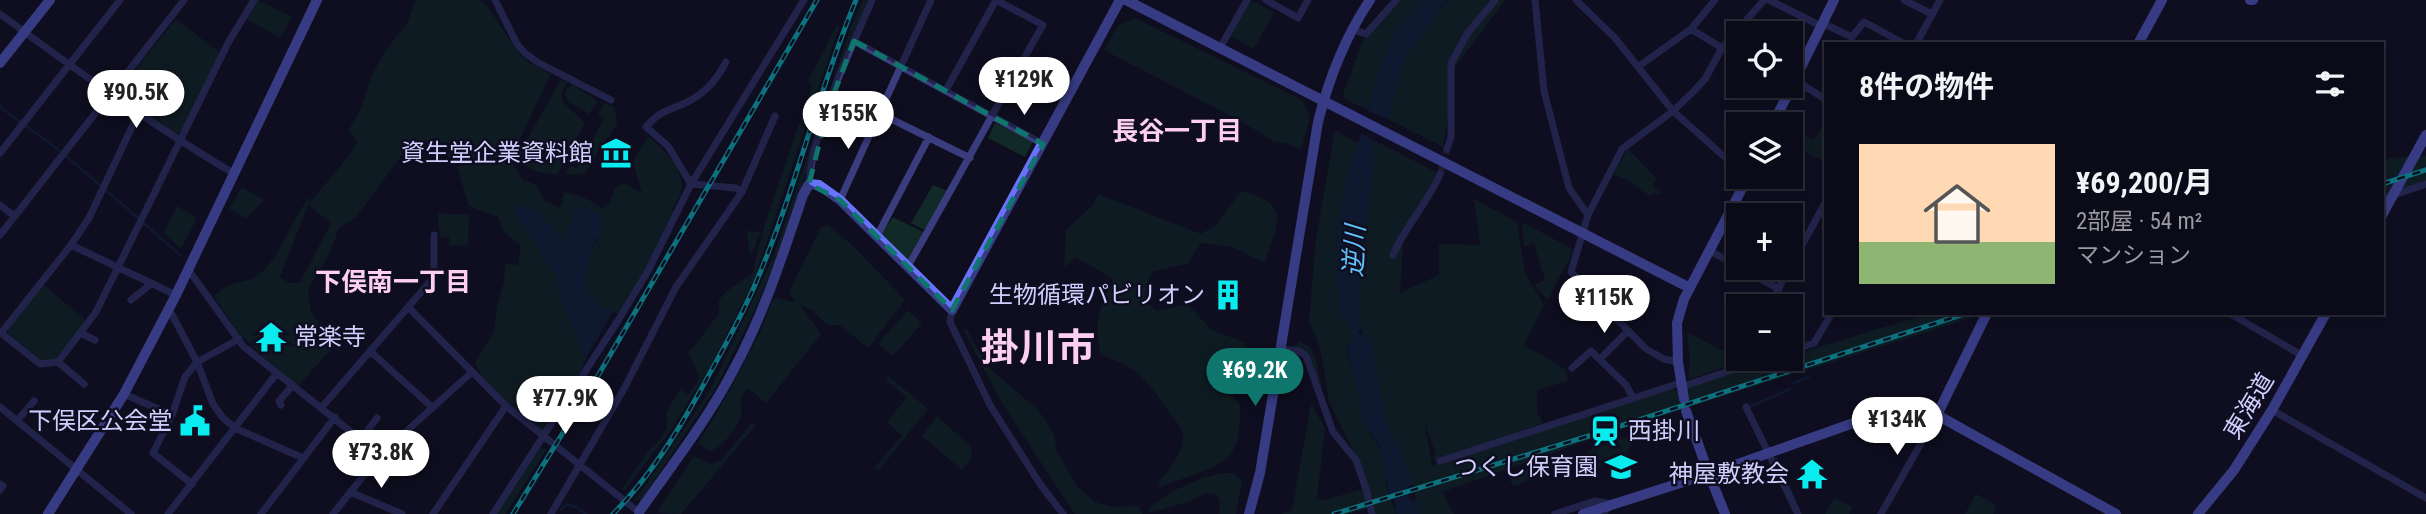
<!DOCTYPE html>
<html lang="ja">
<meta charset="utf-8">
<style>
body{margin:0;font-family:"Roboto Condensed","Noto Sans JP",sans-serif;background:#141321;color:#f1f3f6;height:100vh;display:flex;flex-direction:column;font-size:26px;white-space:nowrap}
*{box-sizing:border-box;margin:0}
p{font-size:23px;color:#9a9aa2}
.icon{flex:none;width:38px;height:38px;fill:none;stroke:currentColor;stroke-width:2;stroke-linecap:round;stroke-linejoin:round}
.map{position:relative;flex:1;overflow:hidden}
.drawer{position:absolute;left:1824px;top:42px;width:560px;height:273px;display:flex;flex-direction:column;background:#0b0a18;border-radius:0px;box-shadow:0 4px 10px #0003,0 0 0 2px #2b2b37}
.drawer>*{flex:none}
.tools{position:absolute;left:1726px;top:21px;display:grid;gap:14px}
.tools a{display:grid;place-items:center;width:77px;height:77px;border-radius:0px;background:#0b0a18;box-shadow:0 4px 10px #0003,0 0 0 2px #2b2b37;font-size:35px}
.price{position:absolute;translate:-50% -60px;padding:0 16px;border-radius:24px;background:#fff;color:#222;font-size:23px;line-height:46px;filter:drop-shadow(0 2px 4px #0008)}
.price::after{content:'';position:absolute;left:50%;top:42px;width:21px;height:16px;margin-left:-10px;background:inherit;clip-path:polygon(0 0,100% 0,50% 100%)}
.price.selected{background:#0f766e;color:#fff}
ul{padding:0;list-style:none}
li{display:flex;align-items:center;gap:21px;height:175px;padding:0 35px}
li span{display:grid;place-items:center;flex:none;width:196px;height:140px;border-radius:0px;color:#555}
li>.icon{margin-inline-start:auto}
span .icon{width:84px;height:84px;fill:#fffc;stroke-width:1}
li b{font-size:30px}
h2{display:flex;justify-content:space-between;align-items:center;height:84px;padding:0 35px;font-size:30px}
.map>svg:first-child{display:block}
</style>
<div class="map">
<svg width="2426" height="514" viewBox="0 0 2426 514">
<rect width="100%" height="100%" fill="#0f0e20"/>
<path fill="#112a27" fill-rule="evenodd" d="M258,0L292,17L280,38L247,19Z
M415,0H479L488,7L515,48L529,63L551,74L511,157L513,164L523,180L536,185L545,202H549L557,207L561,206L564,193C577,194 592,200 602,209L610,202L615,188L624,182L642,194L633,162L648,136C673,157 695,180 671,210L675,214L649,264L619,314L607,311L596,303L584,288L590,251L599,237L573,223L563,240L518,219L539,245L543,257L558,278L560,297L586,358L574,386L542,432C519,412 486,391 475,362L494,332L498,302L504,282L505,264L518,265L521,246L504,232L498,217L469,206L457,167L466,162L457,165L447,155L446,144L429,140L410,144L356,217L339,228L330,252L308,290L311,313L319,322L316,328L333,347L298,386L260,354L237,331L214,296C218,293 223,288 227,286C241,281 252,282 263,271C284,251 292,216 311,196L309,204L351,153L357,141L348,131L360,111L372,75L384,53L408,22ZM308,205L331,223L300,283H289L280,277Z
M863,0H870L791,214L778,257L748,324L715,389L642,499L635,501L710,390L773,258L852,24Z
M1250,0L1274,12L1254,49L1231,36Z
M1397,0H1423L1371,101L1369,110L1346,100L1343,94L1363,40Z
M1448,0H1505L1455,67L1443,147L1388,119L1405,57Z
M1135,18L1302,100L1310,117L1301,150L1286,143L1275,142L1246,124L1104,50L1118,25Z
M176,19L220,53L182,131L178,134L118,97L117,92Z
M837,25L839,27L754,280L711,365L673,427L625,490L622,489L649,450L661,439L667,427V412L680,389L688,395L700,378L688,352C701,341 707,326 719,315V300L727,291L752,274L765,224L812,86L808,81Z
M561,79L568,82L561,94L564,103L585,123L557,175L539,172L519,164L516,159Z
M573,84L597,101L589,114L569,102L565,94L566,90Z
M604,104H608L615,108L617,124L595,156L586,173L568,175L566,172L570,166L577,168L604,119L598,115Z
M995,123L1033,141L1025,157L988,138Z
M1823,125L1825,126V162L1800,149L1805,136L1814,140Z
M1335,130L1359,144L1346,181L1336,237L1340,312L1351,327L1353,339L1346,349L1360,397L1361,418L1384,456L1386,486L1396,514H1375L1373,507L1347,514H1282L1292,510L1311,404L1325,428L1317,498L1325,500L1366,488L1364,473L1329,401L1323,362L1317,338L1309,323L1316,238Z
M1373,140L1436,172L1429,202L1403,243L1400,293L1439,275V244L1480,245L1474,199L1517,222L1525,273L1544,305L1524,345L1565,369L1568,381L1537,390V413L1543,423L1434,461L1435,451L1425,424L1432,466L1672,389L1675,391L1781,359H1790V356L1931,313H1987L1635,424L1442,492L1454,514H1419L1413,484L1400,451L1385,421L1358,315L1366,219L1374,165Z
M1628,149L1657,179L1652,185L1662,194L1653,193L1651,197L1626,179L1613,174Z
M2426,156V181L2382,195V161L2391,158Z
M933,185L947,191L925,230L911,223Z
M242,187L264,200L246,218L229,209Z
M1241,191C1294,205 1276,222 1265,263L1232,247L1201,243L1188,263L1152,272L1146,290L1145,301L1157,311L1187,304L1212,330L1244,342L1246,353L1237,361L1236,371L1229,380V393L1240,405C1240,422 1240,440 1231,454C1222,468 1176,480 1160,487L1158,482C1170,470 1183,452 1183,435C1182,427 1174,419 1169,412C1146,379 1140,369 1101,355C1093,321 1100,308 1113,279L1076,257L1064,267L1066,230L1094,204L1098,194L1201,234L1216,225Z
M1775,200L1791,208H1795L1807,223L1792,250L1790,249V215H1762L1768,206Z
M177,206L197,218L181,249L164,233Z
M438,213L469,215L468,245L450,246L449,237L440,238Z
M893,217L923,232L907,260L881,234Z
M1522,222L1574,250L1548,300L1534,285L1545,280L1534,244L1524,246Z
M828,225L852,245L905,300L868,348L840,325H827L812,310L800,305L821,334L766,403L748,388L741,396C741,403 743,413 740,419C734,431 722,448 709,451L698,443C721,408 741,370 760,332C766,321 768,308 775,297L796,303L789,292L821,227Z
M747,231L761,232L750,257Z
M43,284L86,321L56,359L42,361L8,333V330Z
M908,310L922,323L893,356L878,344Z
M963,329L967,330L987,366L1037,409L1046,421L1054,435L1057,452L1077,486L1095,502L1113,507L1138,506L1143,514H1075L1002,403Z
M1687,332L1735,357L1725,367L1691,379L1688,378L1690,362Z
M1299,342L1310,347L1316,359L1326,407L1312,365L1293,347Z
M888,376L928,409L879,470L875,467L902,435L887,422L907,397L886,380Z
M937,416L971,447L972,458L962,470L922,436Z
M751,424H757L681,514L659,513V509L694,456L710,464L721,460Z
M1636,434L1624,458L1593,469L1586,451Z
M540,448L547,449L505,514H497Z
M1565,459L1533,479L1513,486L1508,475Z
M1222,473H1234L1242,481L1236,514H1219L1220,500L1216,494L1205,493L1191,501L1149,513L1150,507L1173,491L1202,478Z
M1976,494L1997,506L1993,514H1965Z
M1834,498L1853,507L1849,514H1825Z"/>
<path fill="#0e2744" d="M1423,0H1447L1405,57L1388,119L1373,140L1374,165L1367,213L1358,315L1361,328L1358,332L1371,340L1385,421L1398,445L1413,484L1406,487L1410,501L1416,500L1420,514H1397L1395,509L1404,504L1400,489L1389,493L1380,447L1361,418L1359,395L1347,349L1353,339L1351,327L1340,313L1336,237L1346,181L1372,100L1376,78L1395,32Z
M518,204L535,209L563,240L573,223L575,207L590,209L601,217C603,235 594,238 590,254C587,265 586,277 584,288C592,298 600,311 613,311L586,358L560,297L558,278L543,257L539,245L518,219L514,209Z"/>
<path fill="#0f0e20" d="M1365,109L1391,121L1377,142L1359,132Z"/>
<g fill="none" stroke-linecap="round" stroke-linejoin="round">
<path stroke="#0e2744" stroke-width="2.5" d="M0,107L59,150L101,186
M106,190L180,255
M1794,383L1809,377
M1749,407L1790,389
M1776,459L1795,500
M561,510L567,504L576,507L586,514"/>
<path stroke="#0e2744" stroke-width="14" d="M1391,473L1406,514"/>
<path stroke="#2c2b41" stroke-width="7" stroke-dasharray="7 3.5" stroke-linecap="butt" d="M1440,174L1447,149"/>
<path stroke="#3a3d7d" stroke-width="7" d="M495,0L517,44L525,53L537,62L611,100
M1266,0L1298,18L1308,0
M1535,0L1544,91L1569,188L1588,215
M1576,0L1615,38L1673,111L1738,169
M1769,0L1821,26
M1904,0L1932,14
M0,14C76,70 152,125 233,173
M1822,23L1852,37L1864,22L1905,44
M1352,29L1366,34L1396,0
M1691,29L1722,48L1738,52
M854,41L1043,144
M1916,44L1940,0
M1220,48L1247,0
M1639,66L1691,29L1715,0
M1790,77L1825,99
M946,90L996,0
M881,114L970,158
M1447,149L1451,137V64L1467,34L1495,0
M0,153L120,0
M691,184L668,146L646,127C660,111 665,112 683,104C704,95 716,81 726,62
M691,184L736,188L742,192
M809,184C813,126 849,54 872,0
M2382,199L2426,184
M840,200L931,0
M0,205L14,216
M0,235L184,0
M877,236L929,137
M71,245L176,295
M1708,250L1738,266
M1393,255C1405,226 1428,203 1440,174
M908,266C954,186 997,105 1043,25L996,0
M1740,268L1779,289
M188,269L243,346L380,455
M131,300L152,283
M1769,306L1825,203
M409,308L506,406L641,514
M169,309L197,362L213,404L223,418L235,428L303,458
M952,310L950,322L990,405L1040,484L1063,514
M2229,313L2303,356
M0,332L40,364L58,362L96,312L228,43L254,0
M1,333L71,245L89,218L138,114
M80,333L95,340
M1280,349L1299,351L1306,356L1333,432L1356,460L1366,489L1372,514
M370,351L433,408
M1790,351L1814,343L1832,313
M1600,359L1628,331
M58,362L84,384
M1678,362L1664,359L1646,349L1571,272L1588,215L1622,149L1673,111L1692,93L1705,79L1722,48L1764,0
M1572,368L1591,351L1626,385L1633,398
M1681,387L1765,359
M124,394L172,415
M281,405L279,401L293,385
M0,407L131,514
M322,407L434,277V235
M1746,407L1798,514
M2272,410L2426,498
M17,421L34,401
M361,439L377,418
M1440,461L1680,383
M370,468L386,478
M0,484L3,486L0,490
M192,484L153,453L172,415L185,377L197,362L239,339
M350,492L402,514
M168,514L277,373
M261,514L335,417
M333,514L380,455L472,372
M433,514L506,406
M493,514L619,319L648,271L691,184L804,0
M551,514L625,387L676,287L742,192L775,116
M1555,514L1595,501L1612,504L1603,514
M1881,514L1937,415"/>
<path stroke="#6972fa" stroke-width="10" d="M1126,0L1690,288
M2250,0H2253
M2138,44L2162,0
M0,63L50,0
M1773,124L1834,0
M2382,215L2426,135
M1684,399L1678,362L1677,323L1684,299L1748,177
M1686,411L1706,466L1721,470L1711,479L1725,514
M1937,415L1987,313
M639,512C672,465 708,419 734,369C764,314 783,254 803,195L809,184L819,185L840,200L952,310L1120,0
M48,514L124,394L176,295L317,0
M1249,514L1260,473L1318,122C1329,78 1345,37 1370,0
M1583,514L1721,470L1876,415L1899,413L1937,415L2116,514
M2198,514L2234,470L2272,410L2326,313"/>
<g stroke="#08ecef" stroke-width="5">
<path id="rail" d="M2382,184L2426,170
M513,514L599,374L817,0
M613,514C648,479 675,436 699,393C719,356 741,319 757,280C796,189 818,91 856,0
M1334,514L1605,431L1967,313"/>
</g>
<use href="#rail" stroke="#0f0e20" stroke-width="2.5" stroke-dasharray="8" stroke-linecap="butt"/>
</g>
<path d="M0 0H2426V514H0ZM854,41L1043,144L952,310L840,200L809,184L828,109Z" fill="#0f0e20" fill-opacity=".55" fill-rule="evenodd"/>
<path fill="none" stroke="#0f766e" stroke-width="5" stroke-dasharray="14 9" stroke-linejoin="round" d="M854,41L1043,144L952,310L840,200L809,184L828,109Z"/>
<defs>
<g id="museum-bare" transform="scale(2.415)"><path d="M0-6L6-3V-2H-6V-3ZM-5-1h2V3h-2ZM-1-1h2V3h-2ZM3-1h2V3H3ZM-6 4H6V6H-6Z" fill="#08ecef" stroke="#0f0e20" stroke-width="2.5" paint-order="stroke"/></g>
<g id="building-bare" transform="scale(2.415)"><path d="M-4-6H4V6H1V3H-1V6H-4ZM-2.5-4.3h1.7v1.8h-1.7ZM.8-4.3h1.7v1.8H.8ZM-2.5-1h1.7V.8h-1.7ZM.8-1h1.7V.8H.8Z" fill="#08ecef" stroke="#0f0e20" stroke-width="2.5" paint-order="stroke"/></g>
<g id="temple-bare" transform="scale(2.415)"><path d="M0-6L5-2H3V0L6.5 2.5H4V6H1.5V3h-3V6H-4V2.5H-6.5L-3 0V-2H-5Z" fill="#08ecef" stroke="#0f0e20" stroke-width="2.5" paint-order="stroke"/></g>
<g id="civic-bare" transform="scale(2.415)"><path d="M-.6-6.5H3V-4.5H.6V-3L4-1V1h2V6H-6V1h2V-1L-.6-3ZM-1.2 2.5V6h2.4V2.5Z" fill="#08ecef" stroke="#0f0e20" stroke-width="2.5" paint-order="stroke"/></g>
<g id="station-bare" transform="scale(2.415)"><path d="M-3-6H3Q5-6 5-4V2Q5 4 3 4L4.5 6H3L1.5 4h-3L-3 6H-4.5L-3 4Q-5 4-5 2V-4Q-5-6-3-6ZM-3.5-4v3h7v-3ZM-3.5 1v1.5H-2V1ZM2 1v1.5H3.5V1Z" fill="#08ecef" stroke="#0f0e20" stroke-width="2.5" paint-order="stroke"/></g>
<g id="school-bare" transform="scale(2.415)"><path d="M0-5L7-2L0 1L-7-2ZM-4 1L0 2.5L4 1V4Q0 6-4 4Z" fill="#08ecef" stroke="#0f0e20" stroke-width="2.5" paint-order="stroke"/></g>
</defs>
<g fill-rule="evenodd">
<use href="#museum-bare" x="616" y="153"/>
<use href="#building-bare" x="1228" y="295"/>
<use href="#temple-bare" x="271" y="337"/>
<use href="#civic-bare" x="195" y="421"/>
<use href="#station-bare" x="1605" y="431"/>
<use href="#school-bare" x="1621" y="467"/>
<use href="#temple-bare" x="1812" y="474"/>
</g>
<g text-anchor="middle" stroke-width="5" stroke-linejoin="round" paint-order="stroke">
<g font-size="24" fill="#d0cefd" stroke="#0f0e20" text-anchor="end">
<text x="593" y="161">資生堂企業資料館</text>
<text x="1205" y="303">生物循環パビリオン</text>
<text x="294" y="345" text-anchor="start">常楽寺</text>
<text x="172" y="429">下俣区公会堂</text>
<text x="1628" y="439" text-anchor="start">西掛川</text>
<text x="1598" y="475">つくし保育園</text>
<text x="1789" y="482">神屋敷教会</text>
</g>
<g font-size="24" fill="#d0cefd" stroke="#0f0e20">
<text transform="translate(2249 406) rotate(-59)" y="8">東海道</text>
</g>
<g font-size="26" font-weight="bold" fill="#fdd0f1" stroke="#0f0e20">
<text x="1177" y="140">長谷一丁目</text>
<text x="393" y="291">下俣南一丁目</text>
</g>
<g font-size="26" font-style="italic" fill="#60c0f9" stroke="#0f0e20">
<text transform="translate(1354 251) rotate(-87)" y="9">逆川</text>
</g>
<g font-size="38" font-weight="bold" fill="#fdd0f1" stroke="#0f0e20">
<text x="1038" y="361">掛川市</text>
</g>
</g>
</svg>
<div class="tools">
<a><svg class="icon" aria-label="locate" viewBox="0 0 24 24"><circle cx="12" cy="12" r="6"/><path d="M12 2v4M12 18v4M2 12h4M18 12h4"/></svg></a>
<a><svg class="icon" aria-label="layers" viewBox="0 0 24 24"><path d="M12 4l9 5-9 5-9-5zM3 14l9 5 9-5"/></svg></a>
<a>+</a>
<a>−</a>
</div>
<b class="price" style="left:1024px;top:117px">¥129K</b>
<b class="price" style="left:136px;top:130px">¥90.5K</b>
<b class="price" style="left:848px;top:151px">¥155K</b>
<b class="price" style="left:1604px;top:335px">¥115K</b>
<b class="price selected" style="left:1255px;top:408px">¥69.2K</b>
<b class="price" style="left:565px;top:436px">¥77.9K</b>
<b class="price" style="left:1897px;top:457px">¥134K</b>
<b class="price" style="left:381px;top:490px">¥73.8K</b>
<section class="drawer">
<h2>8件の物件<svg class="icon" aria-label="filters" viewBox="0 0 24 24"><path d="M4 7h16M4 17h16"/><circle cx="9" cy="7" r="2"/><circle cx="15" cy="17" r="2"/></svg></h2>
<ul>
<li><span style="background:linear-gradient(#ffd9b3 70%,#8fb573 0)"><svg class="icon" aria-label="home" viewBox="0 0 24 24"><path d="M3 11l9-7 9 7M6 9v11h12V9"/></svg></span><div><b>¥69,200/月</b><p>2部屋 · 54 m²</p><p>マンション</p></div></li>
</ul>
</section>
</div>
